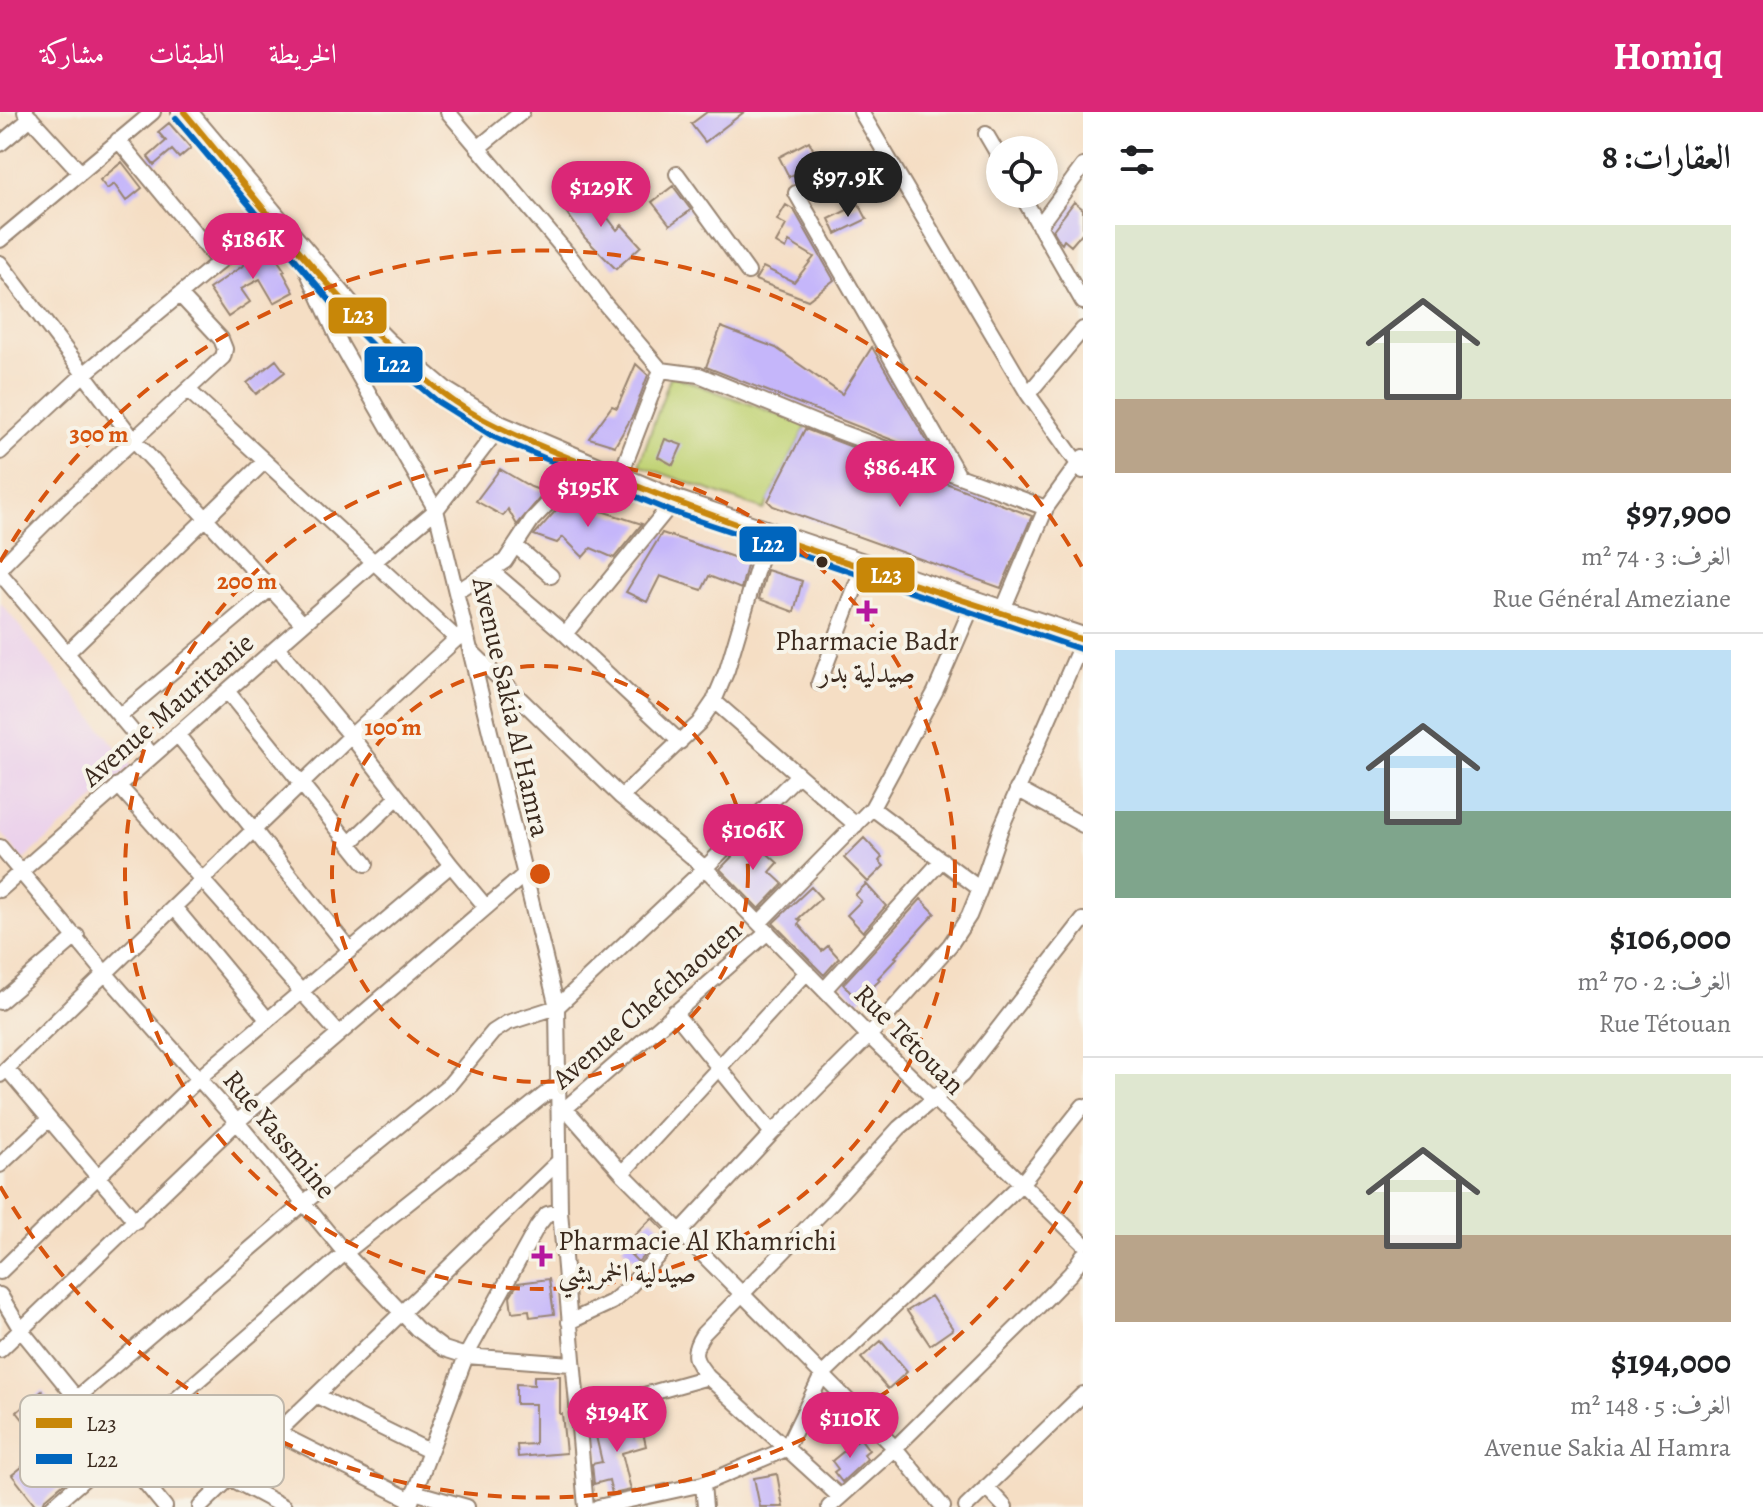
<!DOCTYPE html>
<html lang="ar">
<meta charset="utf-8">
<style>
body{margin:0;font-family:Alegreya,Amiri,serif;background:#f2f2f2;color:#202124;direction:rtl;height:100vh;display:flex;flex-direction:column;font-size:30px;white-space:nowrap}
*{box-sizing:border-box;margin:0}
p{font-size:26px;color:#757577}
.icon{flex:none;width:44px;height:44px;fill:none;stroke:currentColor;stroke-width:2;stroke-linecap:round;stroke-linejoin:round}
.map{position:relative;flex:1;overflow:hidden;direction:ltr}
.side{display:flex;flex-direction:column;background:#fff;width:680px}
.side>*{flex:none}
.buttons{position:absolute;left:986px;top:24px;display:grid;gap:16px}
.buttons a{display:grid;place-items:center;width:72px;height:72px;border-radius:50%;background:#fff;box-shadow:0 4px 12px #0003;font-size:40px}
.price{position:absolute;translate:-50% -68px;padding:0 18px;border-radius:28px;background:#db2777;color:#fff;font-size:26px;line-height:52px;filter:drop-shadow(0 2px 4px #0008)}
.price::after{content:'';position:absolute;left:50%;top:48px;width:24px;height:18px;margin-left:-12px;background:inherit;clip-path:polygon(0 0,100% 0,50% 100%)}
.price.on{background:#222;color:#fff}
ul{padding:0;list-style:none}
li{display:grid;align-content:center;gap:16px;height:424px;padding:0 32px}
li+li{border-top:2px solid #e0e0e0}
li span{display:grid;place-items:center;height:248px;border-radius:0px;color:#555}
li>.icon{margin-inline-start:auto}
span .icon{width:144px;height:144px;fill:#fffc;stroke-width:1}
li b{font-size:34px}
h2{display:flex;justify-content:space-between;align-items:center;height:96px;padding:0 32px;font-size:34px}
header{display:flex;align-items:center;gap:48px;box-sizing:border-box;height:112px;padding:0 40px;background:#db2777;color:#fff}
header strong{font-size:38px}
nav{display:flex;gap:44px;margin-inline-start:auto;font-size:28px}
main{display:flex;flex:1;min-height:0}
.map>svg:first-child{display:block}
</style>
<header>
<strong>Homiq</strong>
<nav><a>الخريطة</a><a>الطبقات</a><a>مشاركة</a></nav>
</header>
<main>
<section class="side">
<h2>العقارات: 8<svg class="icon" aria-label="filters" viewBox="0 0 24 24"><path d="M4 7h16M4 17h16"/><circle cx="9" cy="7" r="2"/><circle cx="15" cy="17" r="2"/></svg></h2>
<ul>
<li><span style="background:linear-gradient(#dfe7d0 70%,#b9a48a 0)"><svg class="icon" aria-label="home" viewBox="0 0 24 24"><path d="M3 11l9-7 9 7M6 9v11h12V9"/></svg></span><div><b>$97,900</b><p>الغرف: 3 · 74 m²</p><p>Rue Général Ameziane</p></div></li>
<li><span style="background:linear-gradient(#bfe0f5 65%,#7fa58c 0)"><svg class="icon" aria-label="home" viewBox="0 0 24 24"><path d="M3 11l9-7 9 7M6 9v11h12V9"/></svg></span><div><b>$106,000</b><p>الغرف: 2 · 70 m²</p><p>Rue Tétouan</p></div></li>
<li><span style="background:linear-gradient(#dfe7d0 65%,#b9a48a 0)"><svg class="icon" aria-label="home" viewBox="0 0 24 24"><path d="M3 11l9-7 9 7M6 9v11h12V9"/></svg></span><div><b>$194,000</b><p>الغرف: 5 · 148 m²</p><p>Avenue Sakia Al Hamra</p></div></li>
</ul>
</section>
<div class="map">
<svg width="1083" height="1395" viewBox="0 0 1083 1395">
<rect width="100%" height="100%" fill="#f7f3e8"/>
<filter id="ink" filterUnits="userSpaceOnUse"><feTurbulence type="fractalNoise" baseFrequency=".0125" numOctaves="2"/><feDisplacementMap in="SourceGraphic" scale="16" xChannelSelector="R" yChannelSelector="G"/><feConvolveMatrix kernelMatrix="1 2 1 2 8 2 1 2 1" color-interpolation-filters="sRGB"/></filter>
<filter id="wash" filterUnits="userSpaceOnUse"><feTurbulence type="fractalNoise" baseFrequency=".006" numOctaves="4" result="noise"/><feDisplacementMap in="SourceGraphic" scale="32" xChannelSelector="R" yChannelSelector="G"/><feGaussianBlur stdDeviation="1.8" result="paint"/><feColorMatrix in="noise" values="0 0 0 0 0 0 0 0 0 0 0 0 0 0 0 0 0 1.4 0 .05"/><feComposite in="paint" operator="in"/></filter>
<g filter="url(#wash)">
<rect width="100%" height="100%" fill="#f5dec4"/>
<path fill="#ebd1eb" d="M0,490L132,655L23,748L0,719Z"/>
<path fill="#c1d376" stroke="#7e7e4a" stroke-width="2" d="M671,263L807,313L764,398L639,353Z"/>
<g id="blocks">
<path fill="#c5b6fa" d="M707,0H744L705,30L691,12Z
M169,11L191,36L179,46L172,38L154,53L148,45L166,29L158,20Z
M809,29L819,49L789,65L779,45Z
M122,50L142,76L126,89L114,72L107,77L100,68Z
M583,73L617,118L622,113L641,134L616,157L585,126L564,97L575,90L570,83Z
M673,74L691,98L670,113L652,90Z
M1074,90L1083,97V120L1071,134L1064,128L1062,132L1060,130L1053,118Z
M859,92L867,107L836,122L829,107Z
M786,93L794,98L834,168L808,188L755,168L763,155L794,170L814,145L789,130L786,137L776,131L786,113L777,108Z
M266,131L285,159L283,160L294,180L274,191L260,167L241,177L250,190L228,205L209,177L244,153L242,150L257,142L255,139Z
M721,215L776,236L842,282L872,235L931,336L928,342L706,255Z
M276,248L285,260L256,282L247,271Z
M636,252L648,263L633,303L615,334L589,326L612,294L617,296Z
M805,317L1032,404L1001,476L773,394L768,389Z
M665,327L682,333L673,353L658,345Z
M500,357L531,375L545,380L517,413L508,397L503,404L476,389Z
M567,386L592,396L642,412L614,446L591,436L583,445L563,425L557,431L534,423Z
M662,421L748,450L741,477L709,464L702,478L660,464L647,490L626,480Z
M767,458L802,469L794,500L759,487Z
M754,722L765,732L761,736L778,751L770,760L783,772L759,797L720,757Z
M864,726L882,745L879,749L884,754L868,770L844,746Z
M866,772L886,794L863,820L847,803L861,789L855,783Z
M811,775L821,786L798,807L801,809L798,812L822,839L828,834L839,846L824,863L773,811Z
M921,787L935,801L895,845L897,846L878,866L880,868L858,889L843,872Z
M652,1106L666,1120L638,1150L623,1135Z
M549,1167L554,1202L530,1205L529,1198L512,1200L510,1184L518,1171Z
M931,1184L953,1217L930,1233L907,1199Z
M881,1229L907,1260L888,1277L861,1246Z
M534,1264H560V1302H562L566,1341L518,1345L517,1333L535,1332V1292H516V1272L534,1273Z
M42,1279L57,1298L32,1319L17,1300Z
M640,1307L646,1334L622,1341L631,1378L612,1382L609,1368L594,1372L592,1352L602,1350L595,1320Z
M860,1326L869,1338L864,1342L867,1347L842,1370L834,1360L838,1357L832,1349Z
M47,1335L71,1365L45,1387L42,1395H37L12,1363Z
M777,1362L783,1395H760L754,1366Z"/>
</g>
</g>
<g filter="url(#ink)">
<use href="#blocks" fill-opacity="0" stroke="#988471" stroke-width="2"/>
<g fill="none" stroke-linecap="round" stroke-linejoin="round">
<g stroke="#988471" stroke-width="18">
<path id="minor" d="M25,0L80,60
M448,0L572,147L605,192L661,258L699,263L821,313L1046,396
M861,0L1028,282L1083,359
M986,22L1000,46
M118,28L219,150
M0,32L31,6
M478,36L522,0
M677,62L748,160
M796,81L957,361
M1021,82L1083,190
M1039,114L1083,54
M0,128L153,0
M0,151L134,328L303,512
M305,154L341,233L436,398L557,895L560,1099L586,1395
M188,278L457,527
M1028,282L1083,217
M0,340L84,262L272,106
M619,367L661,258
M517,435L551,464
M0,456L60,396L223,245L225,237L221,227L180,183
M493,460L565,522L680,630
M0,461L152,643
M458,479L505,449L532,408L585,353
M1002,500L1046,396L1083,345
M565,522L673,390
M277,535L351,624L451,753L486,795
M471,539L621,685L705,756L869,924L1083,1131
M67,541L265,349
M819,571L863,455
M227,579L366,752
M714,589L856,713
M120,604L270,477
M177,622L349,837
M118,673L339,922
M1017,677L1083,713
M621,685L699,611L714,589L727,558L767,423
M872,696L980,777
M350,731L397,686
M0,735L105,861L237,1010L345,1141L417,1217L444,1237L466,1244L571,1252
M0,778L375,449L436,398L499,316
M174,795L267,907
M759,811L872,696L935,580L974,490
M824,878L942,748
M0,890L77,824
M674,900L772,1021
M7,957L136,1110
M0,963L351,624L465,519
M565,996L622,1061L895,1336L1037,1196L1071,1161L1083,1143
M560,1001L768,820
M0,1053L49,1007
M622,1061L807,860
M0,1160L199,966L451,753
M0,1183L21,1218L165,1395
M569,1210L612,1190L627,1177L772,1021L869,924L950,833L969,804L980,777L1001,716L1083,528
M0,1238L237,1010L525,762
M317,1284L429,1339
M78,1285L305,1090L450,972L493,920L507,911L557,895L705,756L798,663
M577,1302L708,1265
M278,1321L411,1388
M230,1366L284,1395
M703,1372L786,1337L822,1263L1021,1072L1083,994
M986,1375L1005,1395
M414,1380L467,1395
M840,1385L708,1265C694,1248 690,1242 703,1222L830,1092L899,1016L962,963L1083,808
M52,1395L345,1141L559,971
M200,1395L559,1049
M409,1395L466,1244L537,1115L547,1102L560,1099
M598,1395L703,1372L705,1395
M829,1395L895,1336L943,1395
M966,1395L1083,1282"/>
</g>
<g stroke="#988471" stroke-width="28">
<path id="primary" d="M184,0L350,197L386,233L444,282L499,316L673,390L1083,528"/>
</g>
<use href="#minor" stroke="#fff" stroke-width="14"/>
<use href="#primary" stroke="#fff" stroke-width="24"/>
<g stroke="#f7f3e8" stroke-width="12">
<path id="bus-1" d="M184,0C265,97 342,201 441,280C487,316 545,335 598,358C755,425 921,473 1083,528"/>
</g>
<g stroke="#f7f3e8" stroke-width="12">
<path id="bus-2" d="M176,6L343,204L380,241L438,290L494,325L670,399L1080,537"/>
</g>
<use href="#bus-1" stroke="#c88708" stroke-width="6"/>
<use href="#bus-2" stroke="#0065bd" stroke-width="6"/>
</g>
</g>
<g fill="none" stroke="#d7540e" stroke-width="4" stroke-dasharray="14 10">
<circle cx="540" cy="762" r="208"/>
<circle cx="540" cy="762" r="415"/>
<path d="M1082 1069A623 623 0 0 1 0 1074M0 450A623 623 0 0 1 1082 455"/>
</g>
<circle fill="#3b2a1e" stroke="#f7f3e8" stroke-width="3" cx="822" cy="450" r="7"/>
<g fill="#b5179e" stroke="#f7f3e8" stroke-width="3">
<path d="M863 487h8v8h8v8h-8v8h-8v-8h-8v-8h8z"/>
<path d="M538 1132h8v8h8v8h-8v8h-8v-8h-8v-8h8z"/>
</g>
<g text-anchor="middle" stroke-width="8" stroke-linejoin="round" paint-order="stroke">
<g font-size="28" fill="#3b2a1e" stroke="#f7f3e8">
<text x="867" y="538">Pharmacie Badr<tspan x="867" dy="32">صيدلية بدر</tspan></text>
<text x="558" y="1138" text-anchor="start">Pharmacie Al Khamrichi<tspan x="558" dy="32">صيدلية الخمريشي</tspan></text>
</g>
<g font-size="28" fill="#3b2a1e" stroke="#f7f3e8">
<text transform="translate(512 595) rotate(77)" y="10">Avenue Sakia Al Hamra</text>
<text transform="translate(167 597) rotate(-41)" y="10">Avenue Mauritanie</text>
<text transform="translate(646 892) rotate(-41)" y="10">Avenue Chefchaouen</text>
<text transform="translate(910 927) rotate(45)" y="10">Rue Tétouan</text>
<text transform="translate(280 1022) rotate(50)" y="10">Rue Yassmine</text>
</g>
</g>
<rect x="20" y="1283" width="264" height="92" rx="12" fill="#f7f3e8" stroke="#bfb7ab" stroke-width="2"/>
<rect x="36" y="1306" width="36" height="10" fill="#c88708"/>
<rect x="36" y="1342" width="36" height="10" fill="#0065bd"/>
<g font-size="22" fill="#3b2a1e">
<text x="86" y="1319">L23</text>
<text x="86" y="1355">L22</text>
</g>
<circle cx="540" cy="762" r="12" fill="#d7540e" stroke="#f7f3e8" stroke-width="4"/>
<g font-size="24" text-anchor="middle" font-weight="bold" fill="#d7540e" stroke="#f7f3e8" stroke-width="8" stroke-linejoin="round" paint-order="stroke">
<text x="99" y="330">300 m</text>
<text x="247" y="477">200 m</text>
<text x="393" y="623">100 m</text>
</g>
<g stroke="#f7f3e8" stroke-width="3">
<rect x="327" y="184" width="61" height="39" rx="8" fill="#c88708"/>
<rect x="363" y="233" width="61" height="39" rx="8" fill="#0065bd"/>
<rect x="738" y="413" width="60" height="38" rx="8" fill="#0065bd"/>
<rect x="855" y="444" width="61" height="38" rx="8" fill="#c88708"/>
</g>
<g font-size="22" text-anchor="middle" font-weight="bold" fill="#fff">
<text x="358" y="211">L23</text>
<text x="394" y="260">L22</text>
<text x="768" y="440">L22</text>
<text x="886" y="471">L23</text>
</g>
</svg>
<div class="buttons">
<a><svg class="icon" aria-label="locate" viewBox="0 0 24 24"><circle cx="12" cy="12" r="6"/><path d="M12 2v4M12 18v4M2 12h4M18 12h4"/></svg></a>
</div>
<b class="price on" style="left:848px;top:107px">$97.9K</b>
<b class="price" style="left:601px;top:117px">$129K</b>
<b class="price" style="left:253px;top:169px">$186K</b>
<b class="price" style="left:900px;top:397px">$86.4K</b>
<b class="price" style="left:588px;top:417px">$195K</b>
<b class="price" style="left:753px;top:760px">$106K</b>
<b class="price" style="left:617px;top:1342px">$194K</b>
<b class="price" style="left:850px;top:1348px">$110K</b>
</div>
</main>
